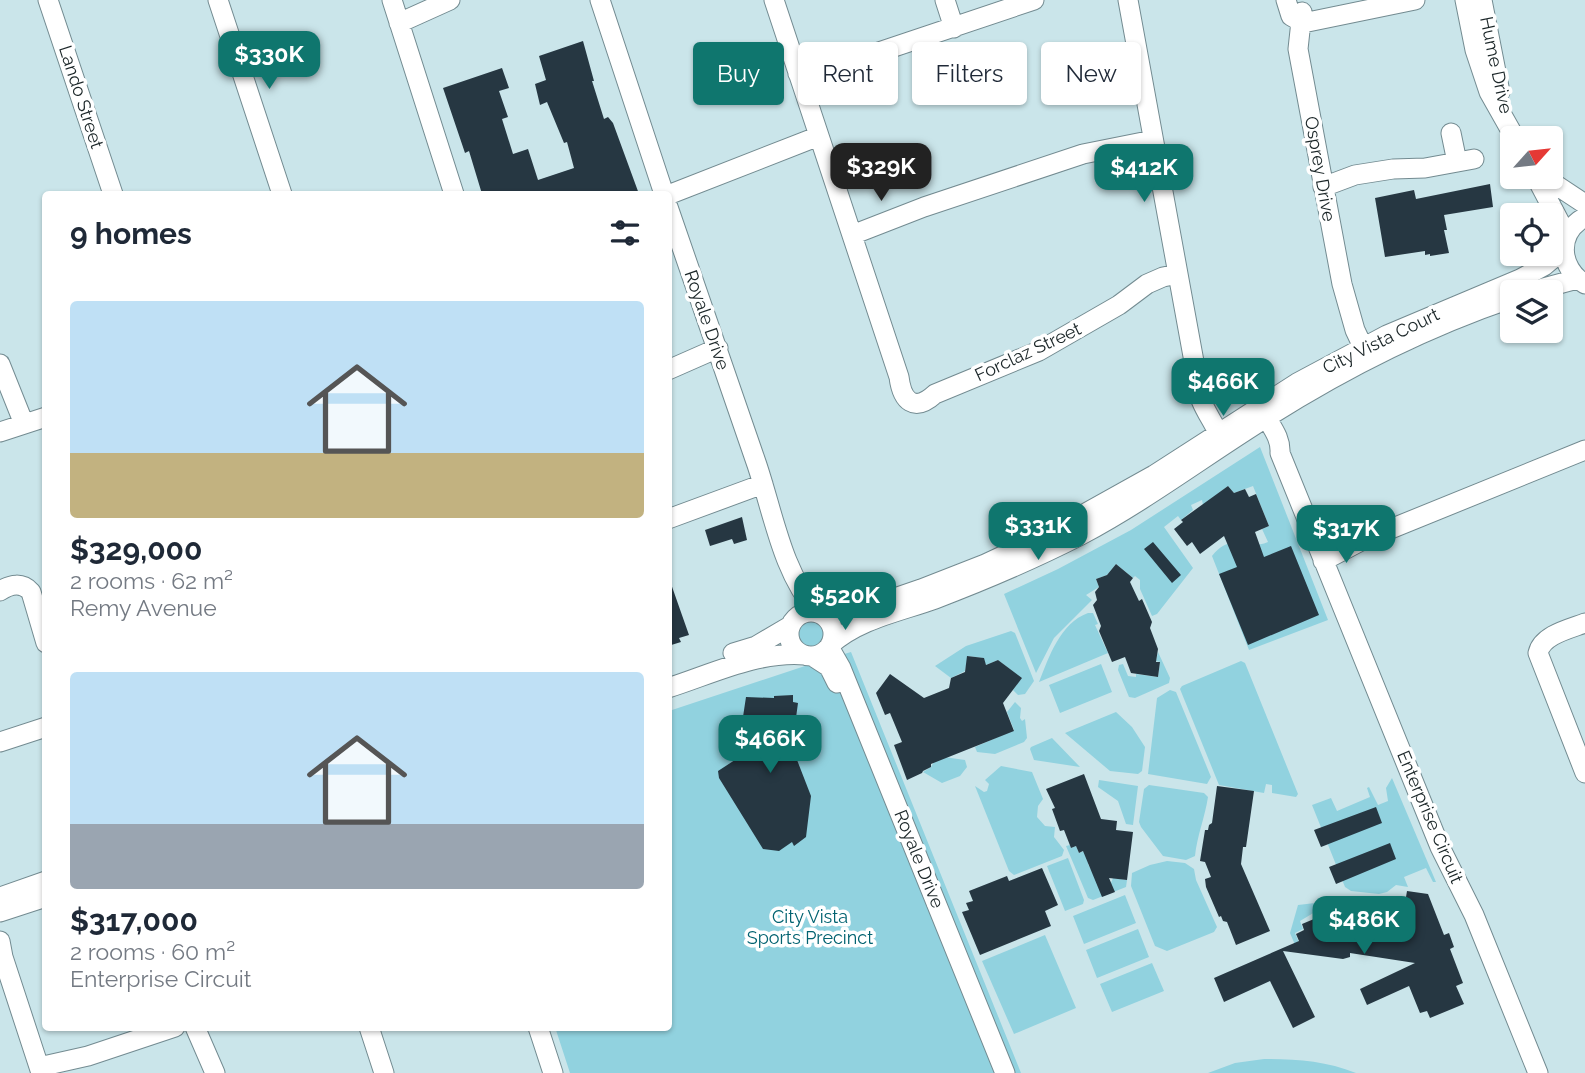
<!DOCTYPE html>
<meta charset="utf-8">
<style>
body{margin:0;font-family:Raleway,sans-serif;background:#f6f6f7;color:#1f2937;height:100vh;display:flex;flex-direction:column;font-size:26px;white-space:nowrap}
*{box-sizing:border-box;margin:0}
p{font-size:23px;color:#747a83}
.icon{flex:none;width:38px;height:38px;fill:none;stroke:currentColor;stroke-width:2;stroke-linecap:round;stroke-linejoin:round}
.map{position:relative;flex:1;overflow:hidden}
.sheet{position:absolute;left:42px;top:191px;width:630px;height:840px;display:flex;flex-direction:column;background:#fff;border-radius:7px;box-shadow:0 2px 5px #0004}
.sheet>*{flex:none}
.banner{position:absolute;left:693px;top:42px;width:665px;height:63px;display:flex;gap:14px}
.needle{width:46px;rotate:63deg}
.fabs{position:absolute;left:1500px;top:126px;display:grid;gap:14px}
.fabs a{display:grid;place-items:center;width:63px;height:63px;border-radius:7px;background:#fff;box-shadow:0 2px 5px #0004;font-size:35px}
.price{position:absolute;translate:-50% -60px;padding:0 16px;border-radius:14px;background:#0f766e;color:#fff;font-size:23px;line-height:46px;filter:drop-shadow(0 2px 4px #0008)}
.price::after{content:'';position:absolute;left:50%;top:42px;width:21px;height:16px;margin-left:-10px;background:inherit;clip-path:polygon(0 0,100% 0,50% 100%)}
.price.on{background:#222;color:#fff}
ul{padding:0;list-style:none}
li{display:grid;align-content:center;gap:14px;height:371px;padding:0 28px}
li span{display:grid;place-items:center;height:217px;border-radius:7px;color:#555}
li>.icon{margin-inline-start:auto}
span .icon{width:126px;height:126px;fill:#fffc;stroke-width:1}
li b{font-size:30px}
h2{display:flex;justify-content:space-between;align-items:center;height:84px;padding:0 28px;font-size:30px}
.pill{padding:0 24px;border-radius:7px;background:#fff;box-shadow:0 2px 5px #0004;font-size:24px;line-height:63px}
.pill.on{background:#0f766e;color:#fff}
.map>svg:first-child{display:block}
</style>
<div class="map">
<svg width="1585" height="1073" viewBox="0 0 1585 1073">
<rect width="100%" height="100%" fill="#cae5ea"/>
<path fill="#91d2df" d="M1269,372L1270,375C1255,384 1231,396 1215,387L1214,382Z
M1260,447L1328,620L1249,650L1212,556C1231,531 1244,552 1268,542L1262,529L1269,526L1253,486L1234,493L1228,486L1203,505L1202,500L1191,505L1193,510L1181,520L1178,516L1164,527L1193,568L1157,614L1152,616L1140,589V580L1135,576L1133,578L1116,564L1107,575L1096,579L1099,587L1086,595L1092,600L1054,638L1036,673L1004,594L1058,569L1131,530Z
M1088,613H1093L1098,624L1095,625L1108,653L1039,682C1049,657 1060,623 1088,613Z
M798 634a13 13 0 1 1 26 0a13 13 0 1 1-26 0Z
M1011,631L1015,633L1034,681L1025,694L1018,695L1013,690L1021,678L998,660L986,665L983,658L968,656L965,671L951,678L935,666L966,646Z
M851,652L1021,1073H570L555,1027H668L669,711L805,666L795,662L788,665L786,661L814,663Z
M1158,652L1170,678L1169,683L1135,698L1129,697L1118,670L1119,665L1123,664L1128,676L1136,677V674L1158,677L1160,662L1156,661Z
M1241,661L1245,663L1298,794L1296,797L1272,793V785L1266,784L1264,793L1219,785L1180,689L1182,686Z
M1101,664L1112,692L1060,713L1049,685Z
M1170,690L1176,692L1211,777L1207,784L1148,774L1157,698Z
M1015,702L1021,708L1020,718L1022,721L1025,719L1027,738L1024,742L995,754L977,752L975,747L1014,730L1007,712Z
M1116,712L1132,727L1145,747L1142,771L1138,774L1110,771L1065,733Z
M1052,738L1080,767L1034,760L1030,749L1031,747Z
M937,756L965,760L967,767L960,776L942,783L923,772L931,767Z
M1001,766L1032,772L1043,799L1038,806L1037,817L1045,826L1055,827L1054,837L1064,850L1062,856L1014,875L1009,871L975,786L984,792L987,791L989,784L985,780Z
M1392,778L1436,882H1433L1426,868L1404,877L1408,887L1396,885L1387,892L1379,894L1351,891L1345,887L1312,805L1331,798L1337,811L1370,797L1367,788L1369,787L1378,805L1388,801L1386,788Z
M1099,780L1138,786L1133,825L1126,824L1118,801L1098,787Z
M1149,785L1204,793L1208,797C1205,817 1197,836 1195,856L1186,860L1163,856L1141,827L1139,822L1144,789Z
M1070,845L1071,848L1076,846L1079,853L1084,851L1089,863L1088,864L1097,881L1111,883L1113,878L1127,880L1126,887L1093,900L1088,898L1066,846Z
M1068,858L1084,900L1083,904L1065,911L1047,866Z
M1167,861L1185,863L1194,869L1196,880L1217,927L1214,932L1167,951L1155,946L1131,886L1132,873L1150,865Z
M1125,895L1136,923L1084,944L1073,916Z
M1332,901L1334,906L1324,913L1315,912L1300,921L1303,929L1295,933L1302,950L1298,952L1290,933L1298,905Z
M1138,929L1149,957L1097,978L1086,950Z
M1045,935L1076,1008L1014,1034L982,961Z
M1152,963L1164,991L1112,1012L1100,984Z
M1264,1059C1296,1059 1326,1061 1356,1073H1208L1235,1063Z"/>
<path fill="#263742" d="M583,41L594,81H592L604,119L608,117L613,123L639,194H482L469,151L465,153L443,88L502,68L509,88L499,91L508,117L502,119L513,154L528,149L538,180L574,168L567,142L564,143L547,102L540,105L535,84L546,80L539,56Z
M1490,184L1493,207L1444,215L1447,230H1444L1449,253L1430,256V254L1425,255V251L1385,257L1375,198L1414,190L1416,199Z
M1228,486L1234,493L1245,489L1249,497L1256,494L1269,526L1255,532L1264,557L1291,546L1319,615L1248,645L1219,574L1237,567L1224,536L1200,554L1192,542L1187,546L1174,529L1183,522L1181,520Z
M742,517L747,540L734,544L732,539L710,546L705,530Z
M1153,542L1181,575L1172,583L1144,549Z
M1116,564L1133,578L1130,582L1139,601L1142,599L1152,622L1150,628L1158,649L1156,662H1160L1158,677L1131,673L1125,657L1112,662L1099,631L1101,626L1093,605L1097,600L1095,592L1099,587L1096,579L1107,575Z
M670,581L689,635L679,638L681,642L668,646V582Z
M967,656L984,658L986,665L998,660L1022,678L1003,703L1014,731L931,764V767L923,771L922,773L907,780L894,745L902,742L890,713L885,715L876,693L890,674L924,698L949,688L951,678L965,672Z
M793,695V702L798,703L792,747L811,796L806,837L794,846L792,842L779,851L763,849L719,778L718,771L738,758L736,757L743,752L746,730H741L746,697L774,698V696Z
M1084,774L1101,819L1117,821L1116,830L1133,832L1127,880L1109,878L1115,892L1102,897L1083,851L1079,853L1076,846L1071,848L1064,830L1060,831L1052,809L1055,808L1046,789Z
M1217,786L1254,791L1246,847H1243L1241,864L1270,931L1236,945L1227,922L1223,921L1221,916L1219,917L1206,887L1205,879L1211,877L1205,862L1200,861L1205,830H1208L1209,825L1212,823Z
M1376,807L1382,823L1321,847L1314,830Z
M1390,843L1396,859L1336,884L1329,867Z
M1042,868L1058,905L1045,911L1051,926L980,955L962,912L969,910L966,903L973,901L969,891L1007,876L1009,881Z
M1407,891L1428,894L1444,935L1449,933L1454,947L1450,949L1463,983L1456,986L1464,1004L1430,1018L1427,1011L1420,1013L1409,986L1367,1005L1360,989L1415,963L1350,953V957L1343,959L1283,951L1315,1017L1293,1028L1270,981L1224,1002L1214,978L1299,941L1296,934L1304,930L1302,924L1314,919L1315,912L1324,914L1348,896L1351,901L1370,903L1371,899L1380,900V905H1388L1390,909L1405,903Z"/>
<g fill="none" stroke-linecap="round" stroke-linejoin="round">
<g stroke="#738b91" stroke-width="21">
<path id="minor" d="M48,0L113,194
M218,0L282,194
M392,0L454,194
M600,0L664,194
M774,0L899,377C902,401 914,413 935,394L1039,351L1119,305L1147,284L1163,277L1178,274
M945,0L954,28
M1128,0L1201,400C1207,415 1217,427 1222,442
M1286,0L1291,16L1303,23L1415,0
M1465,0L1475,50L1489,92L1515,138
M1482,0L1500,92
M1302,12L1298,49L1342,284L1355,330L1363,347L1365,360
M399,23L450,0
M798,74L864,57L1034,0
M1451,133L1457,162
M1536,177L1567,236
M1544,177L1585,204
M1323,187L1355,175L1393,169L1425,168L1474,159
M668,195L819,136
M668,207C698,293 728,379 757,465C774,516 782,571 817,612
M1585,217C1556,233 1559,268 1585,284
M852,235L924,207L1083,154L1153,140
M1529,292L1577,279
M0,364L24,424
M668,370L718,348
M1266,417C1273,429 1281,439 1280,453L1440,847L1474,915L1538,1073
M0,432L46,417
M668,519L763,484
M1323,561L1361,541L1585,450
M0,591C11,584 22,582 31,592L46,643
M789 634a22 22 0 1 1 44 0a22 22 0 1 1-44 0Z
M823,615L860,610L921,589L985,564L1041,538L1154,475L1297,383L1387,335L1520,279L1544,266L1564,249
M1585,623C1569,629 1542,635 1538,653L1585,773
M830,645C859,619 899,612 935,599C985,580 1034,559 1081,535C1147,500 1206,455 1269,416C1345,368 1427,327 1512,298
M829,647L841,668L1005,1073
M733,653L756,646L790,626
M812,656L829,667L837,683
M668,688C712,674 758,651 805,655
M0,742L46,727
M0,897L46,881
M0,912L46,897
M0,941L3,957L41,1073
M195,1027L215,1073
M369,1027L384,1073
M538,1027L553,1073
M39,1067L88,1056L175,1027"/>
</g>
<use href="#minor" stroke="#fff" stroke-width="19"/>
</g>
<g text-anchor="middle" stroke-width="7" stroke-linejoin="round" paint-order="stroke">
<g font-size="18" fill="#1a2527" stroke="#fff">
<text transform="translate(1496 65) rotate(78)" y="6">Hume Drive</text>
<text transform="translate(81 97) rotate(72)" y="6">Lando Street</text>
<text transform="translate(1320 169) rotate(80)" y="6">Osprey Drive</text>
<text transform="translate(707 320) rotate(71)" y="6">Royale Drive</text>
<text transform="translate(1381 341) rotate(-26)" y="6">City Vista Court</text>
<text transform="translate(1028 352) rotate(-25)" y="6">Forclaz Street</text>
<text transform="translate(1430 817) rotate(67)" y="6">Enterprise Circuit</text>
<text transform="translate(919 859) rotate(68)" y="6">Royale Drive</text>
</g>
<g font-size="18" fill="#016270" stroke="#fff">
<text x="810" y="923">City Vista<tspan x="810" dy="21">Sports Precinct</tspan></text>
</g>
</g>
</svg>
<div class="fabs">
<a><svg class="needle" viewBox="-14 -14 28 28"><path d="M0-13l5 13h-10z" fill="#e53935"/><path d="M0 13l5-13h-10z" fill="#747a83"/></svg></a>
<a><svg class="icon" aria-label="locate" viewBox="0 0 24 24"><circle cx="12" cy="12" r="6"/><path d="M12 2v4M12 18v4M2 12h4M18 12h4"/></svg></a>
<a><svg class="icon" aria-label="layers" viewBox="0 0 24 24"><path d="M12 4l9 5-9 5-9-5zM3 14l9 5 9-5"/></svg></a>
</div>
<b class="price" style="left:269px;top:91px">$330K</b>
<b class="price on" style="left:881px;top:203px">$329K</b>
<b class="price" style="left:1144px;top:204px">$412K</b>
<b class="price" style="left:1223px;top:418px">$466K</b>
<b class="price" style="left:1038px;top:562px">$331K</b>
<b class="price" style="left:1346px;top:565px">$317K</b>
<b class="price" style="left:845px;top:632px">$520K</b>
<b class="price" style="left:770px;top:775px">$466K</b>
<b class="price" style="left:1364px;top:956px">$486K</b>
<div class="banner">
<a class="pill on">Buy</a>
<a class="pill">Rent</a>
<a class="pill">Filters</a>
<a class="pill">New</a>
</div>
<section class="sheet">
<h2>9 homes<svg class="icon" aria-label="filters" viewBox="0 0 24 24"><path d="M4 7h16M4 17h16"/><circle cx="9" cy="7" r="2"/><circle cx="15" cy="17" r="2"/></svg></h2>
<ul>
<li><span style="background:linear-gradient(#bfe0f5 70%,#c2b280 0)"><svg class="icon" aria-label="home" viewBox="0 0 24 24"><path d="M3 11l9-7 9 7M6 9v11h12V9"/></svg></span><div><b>$329,000</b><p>2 rooms · 62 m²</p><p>Remy Avenue</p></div></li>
<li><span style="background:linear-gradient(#bfe0f5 70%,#9aa5b1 0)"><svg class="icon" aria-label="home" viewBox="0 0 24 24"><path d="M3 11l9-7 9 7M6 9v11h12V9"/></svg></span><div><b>$317,000</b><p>2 rooms · 60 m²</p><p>Enterprise Circuit</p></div></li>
</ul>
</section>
</div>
